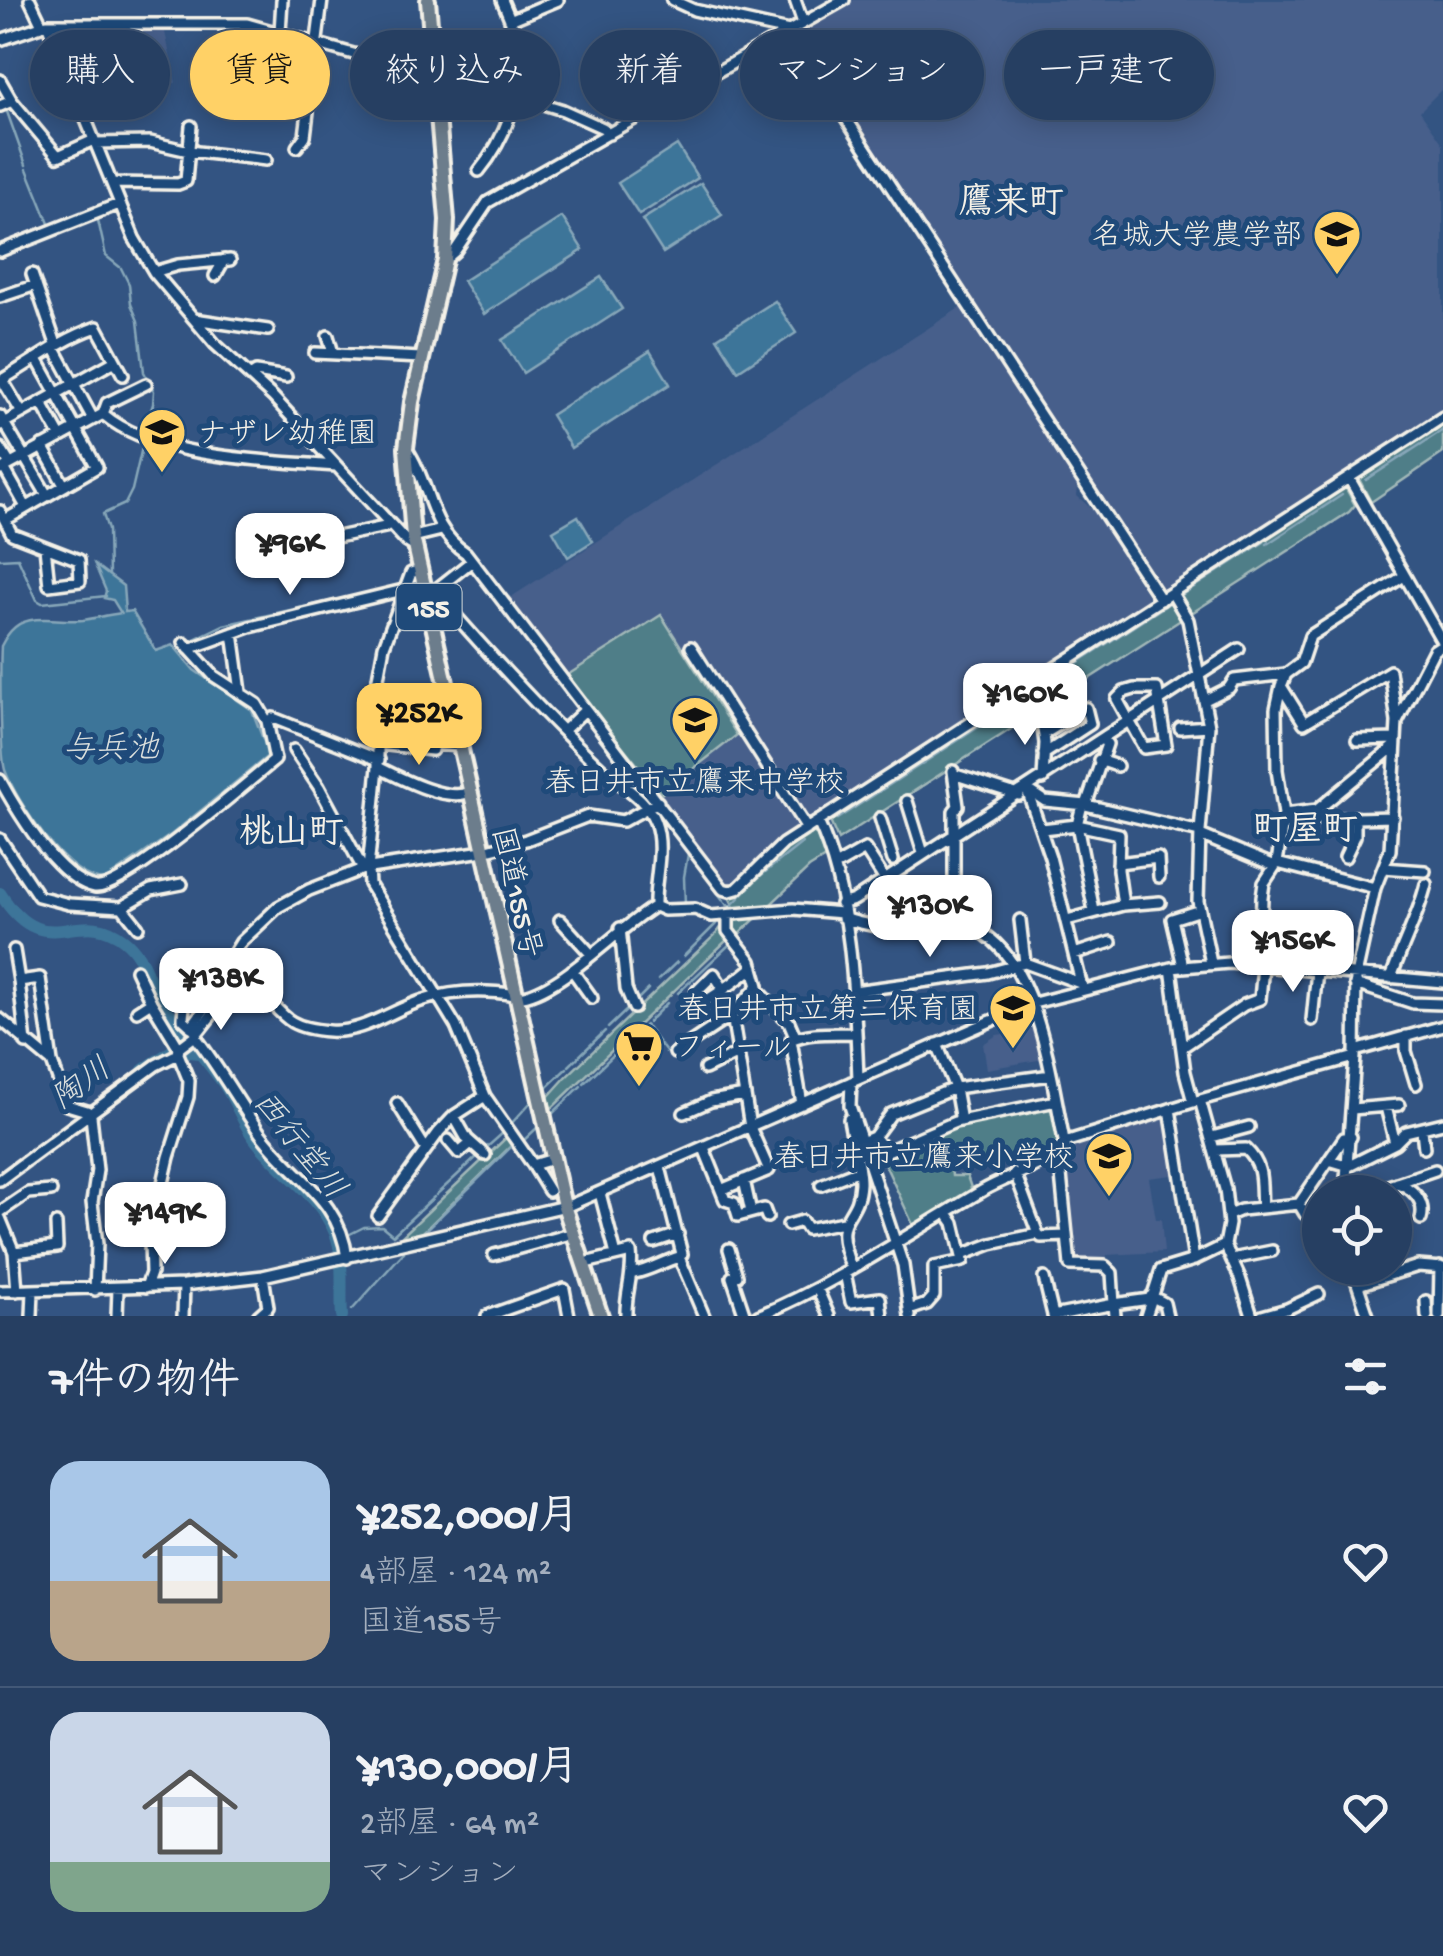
<!DOCTYPE html>
<html lang="ja">
<meta charset="utf-8">
<style>
body{margin:0;font-family:"Gochi Hand","Klee One",sans-serif;background:#2e4668;color:#f1f3f6;height:100vh;display:flex;flex-direction:column;font-size:38px;white-space:nowrap}
*{box-sizing:border-box;margin:0}
p{font-size:32px;color:#a4afbe}
.icon{flex:none;width:55px;height:55px;fill:none;stroke:currentColor;stroke-width:2;stroke-linecap:round;stroke-linejoin:round}
.map{position:relative;height:1316px;overflow:hidden}
.side{display:flex;flex-direction:column;background:#263f62;flex:1}
.side>*{flex:none}
.guide{position:absolute;left:30px;top:30px;width:1385px;height:90px;display:flex;gap:20px}
.buttons{position:absolute;left:1302px;top:1175px;display:grid;gap:20px}
.buttons a{display:grid;place-items:center;width:110px;height:110px;border-radius:50%;background:#263f62;box-shadow:0 5px 25px #0003,0 0 0 2px #425877;font-size:50px}
.price{position:absolute;translate:-50% -85px;padding:0 22px;border-radius:20px;background:#fff;color:#222;font-size:32px;line-height:65px;filter:drop-shadow(0 2px 5px #0008)}
.price::after{content:'';position:absolute;left:50%;top:60px;width:30px;height:22px;margin-left:-15px;background:inherit;clip-path:polygon(0 0,100% 0,50% 100%)}
.price.current{background:#ffd166;color:#111}
ul{padding:0;list-style:none}
li{display:flex;align-items:center;gap:30px;height:250px;padding:0 50px}
li+li{border-top:2px solid #425877}
li span{display:grid;place-items:center;flex:none;width:280px;height:200px;border-radius:30px;color:#555}
li>.icon{margin-inline-start:auto}
span .icon{width:120px;height:120px;fill:#fffc;stroke-width:1}
li b{font-size:42px}
h2{display:flex;justify-content:space-between;align-items:center;height:120px;padding:0 50px;font-size:42px}
.pill{padding:0 35px;border-radius:45px;background:#263f62;box-shadow:0 5px 25px #0003,0 0 0 2px #425877;font-size:35px;line-height:90px}
.pill.current{background:#ffd166;color:#111}
.map>svg:first-child{display:block}
</style>
<div class="map">
<svg width="1443" height="1316" viewBox="0 0 1443 1316">
<rect width="100%" height="100%" fill="#335482"/>
<filter id="ink" filterUnits="userSpaceOnUse"><feTurbulence type="fractalNoise" baseFrequency=".01" numOctaves="2"/><feDisplacementMap in="SourceGraphic" scale="20" xChannelSelector="R" yChannelSelector="G"/><feConvolveMatrix kernelMatrix="1 2 1 2 8 2 1 2 1" color-interpolation-filters="sRGB"/></filter>
<g filter="url(#ink)">
<path fill="#465f8b" d="M852,0H1442L1443,88L1420,111L1443,144V410L1165,590L1159,589L800,35L801,29Z
M132,27H164L176,83L126,80L119,41L133,40Z
M961,307L1078,487L1077,496L1094,511L1148,596L1147,602L808,821L694,643L685,650L797,828L780,840L733,885H728L661,795L508,599Z
M1036,1028L1044,1059L987,1069L983,1044L997,1035Z
M1168,1112L1180,1174L1149,1178L1156,1219H1161L1164,1252L1107,1255L1106,1264L1072,1262L1061,1156L1065,1147Z"/>
<path fill="#4f7e88" stroke="#a2b8b8" stroke-width="2.5" d="M1443,422V453L1371,502L1358,477Z
M1345,487L1355,505L1349,512L838,840L829,819Z
M661,615L737,735L661,794L566,676Z
M812,832L816,834L825,858L809,868L735,938L728,939L551,1109L548,1097L566,1077L716,934L735,909L729,897L739,893L800,836Z
M1054,1105L1062,1143L1057,1154L1016,1170L1019,1163L1008,1158L954,1164L951,1167L952,1176H967L971,1188L998,1179L915,1229L882,1158L884,1155L956,1124Z
M508,1136L513,1144L421,1234L400,1238Z"/>
<path fill="#3e7599" stroke="#87a7b9" stroke-width="2.5" d="M677,145L698,178L639,215L618,183Z
M701,183L722,215L663,253L642,220Z
M562,217L583,250L484,314L463,281Z
M601,277L622,309L523,373L502,340Z
M775,301L796,333L738,371L717,338Z
M650,351L670,384L571,448L551,415Z
M578,516L593,541L568,557L553,531Z
M95,565L123,586L125,612L132,611L156,651L173,645L194,670L252,710L269,755L172,834L105,880C67,880 17,802 5,770C0,752 0,663 1,646C4,640 9,632 15,627C32,613 62,622 83,620C95,618 108,615 121,613L113,600L104,598L106,591Z"/>
<g fill="none" stroke-linecap="round" stroke-linejoin="round">
<path stroke="#87a7b9" stroke-width="2.5" d="M6,109L26,165
M27,169L50,226L93,209
M97,216L106,256L121,268L129,284L131,304L138,321L144,372L154,391L153,404L144,431
M1366,480L1443,430
M1267,544L1342,495
M0,559L18,558L37,600L42,603L106,596
M109,575L108,530L103,514L125,504L132,490L143,443
M1180,596L1264,542
M188,642L223,625L402,585
M660,815L726,904L731,906L759,877L802,843
M837,819L1171,602
M685,905L684,877L688,854
M684,956L716,924L712,918
M658,980L677,962
M678,993L730,944
M636,1001L648,989
M648,1022L667,1003
M646,1026L666,1052H670
M608,1028L629,1008
M569,1066L605,1031
M584,1083L645,1025
M546,1088L567,1068
M551,1115L581,1086
M510,1125L531,1102
M523,1141L539,1126
M485,1149L504,1132
M436,1195L479,1155
M348,1235L364,1227L382,1226L393,1235L434,1197
M421,1235L513,1145
M352,1310L404,1252"/>
<path stroke="#3e7599" stroke-width="12" d="M0,893C45,966 77,903 124,940C143,955 147,978 159,997C177,1028 202,1054 223,1083C235,1099 241,1119 252,1135C277,1171 318,1192 335,1233C345,1256 340,1291 342,1316
M143,1070L173,1050L199,1053"/>
<g stroke="#f4f1e8" stroke-width="16">
<path id="minor" d="M30,0L42,25
M672,0L694,10L789,31L1161,600
M795,0L803,23
M510,20L558,0
M47,24L134,238L154,272L215,344L273,397L407,542L415,547
M280,32L282,0
M0,40L47,24H247L435,77L514,95L563,110L603,128L609,134
M0,80L12,101L0,106
M12,101L58,156L94,140
M95,143L150,142L189,151L266,160
M297,147L305,136L322,0
M479,171C504,141 523,93 519,53C518,35 509,17 502,0
M112,183L178,184L186,181L191,126
M0,251L119,204
M445,260L455,251L488,202L844,0
M154,272L178,265L230,260
M32,274L56,344
M215,276L224,260
M0,297L36,285
M194,319L268,330
M328,336L333,353
M55,349L93,419
M315,353L422,358
M250,376L256,372L286,377
M2,380L22,413
M0,381C34,361 60,340 97,327L123,375
M41,402L60,436
M103,414C157,460 268,460 336,466
M0,416L47,495
M0,425L115,361
M42,446L64,485
M0,448L10,464
M408,451C431,485 428,528 466,553L723,889L730,891L737,889L783,844L1443,417
M4,468L26,507
M0,470L103,414L107,403L146,384
M1349,478L1443,643
M0,511L12,534L79,560L80,581L49,585L45,547
M5,520L97,467L37,359
M413,537L442,530
M289,547L385,527L389,523
M420,570L411,573L384,646L378,678V767L368,869L369,884L456,1026L485,1096L533,1165L553,1159
M434,591L472,561
M426,593L434,591C487,652 543,714 602,769C622,787 645,796 655,822C665,849 654,878 655,906
M1172,593L1188,620L1209,726L1200,832L1198,901L1211,963
M233,633L241,692
M691,647L807,829
M189,649L250,627L424,585
M1281,686L1304,723L1390,671L1397,722
M1134,689H1157L1166,745L1144,748L1117,699L1124,692Z
M1205,700L1229,688L1234,680L1286,674
M1041,715L1045,743L1043,779
M273,718L379,760
M1180,728L1209,726
M564,730L585,710
M1044,734L1086,708L1090,724L1044,754
M1357,740L1396,739
M379,744L432,750L433,744L460,746
M294,750L319,787L363,869
M1099,760L1117,766
M378,767C400,778 447,803 470,792
M953,771L958,806L954,811V925
M956,775L1019,795
M0,780C17,811 57,879 95,887C121,892 248,782 275,760L267,721L257,704L214,676L184,643
M1027,790L1050,857L1082,987
M1030,791L1045,801L1086,805L1200,832
M907,801L923,853
M1082,805L1077,825L1119,834L1118,870L1123,905
M1086,805L1107,744L1103,740
M1317,810L1318,819L1393,817
M1284,814L1317,810L1395,746
M880,818L893,860
M818,822C852,893 855,999 858,1079
M1042,829L1077,825L1094,911
M1200,835L1275,866
M0,839L38,896L69,904L122,907L151,890L182,884
M1345,857L1355,836V817
M1118,863L1158,858L1159,877
M1277,863L1375,888
M835,866L865,849L885,880
M1383,868L1425,871
M841,904L854,900L1239,649
M122,907L138,927
M843,918C864,925 888,929 911,928C927,928 948,921 964,925C1038,944 1051,1082 1065,1145
M560,920L590,953
M1020,920L1025,963
M1067,920L1123,905L1160,902
M620,928L626,989L634,1008
M14,950L19,981
M171,954C194,971 184,994 183,1019L195,1030
M1074,954L1111,942
M1183,966L1172,919L1200,910
M1260,966L1262,897L1264,883L1277,863L1284,814L1277,770L1276,709L1281,686L1286,674L1301,663L1310,636L1404,576
M1171,968L1185,1072L1193,1102
M136,970L151,1002L179,1048L178,1054L189,1081L188,1097L169,1157L150,1240L151,1273L146,1287
M572,970L592,998
M1391,978C1402,945 1418,917 1426,884
M1355,984L1413,1003L1443,1004
M756,988L789,1022L795,1036
M724,990L714,974L697,991L704,1002C722,991 738,980 753,967
M854,991L988,973L1025,963L1080,983
M517,997C558,994 615,930 655,906L664,910L695,909L711,916L793,909L842,913
M137,1011L151,1002
M0,1019L52,1062L67,1105L87,1111L91,1116L97,1170L92,1202L97,1244L95,1290
M1312,1020L1317,971
M191,1027L227,979L233,955L241,942L278,907L309,890L363,869L483,851L526,840L588,816L623,821L658,802
M195,1036C219,1068 238,1101 260,1133C293,1178 340,1198 347,1258
M1406,1036V1051L1416,1084
M26,1043L19,981L40,978L52,1062
M937,1044L955,1088L961,1121
M1184,1046L1244,1005L1260,999L1263,966
M179,1048L195,1036L237,983C261,982 273,1011 292,1022C302,1028 317,1030 329,1031C363,1034 393,1009 424,1000C455,990 485,990 516,995
M1355,1051L1443,1026
M675,1053L732,1015
M705,1069L738,1053
M851,1082L850,1106L903,1265L910,1316
M1200,1100L1225,1189L1229,1224L1225,1245L1240,1278L1252,1316
M397,1103L425,1148
M802,1104L791,1040C810,1031 835,1034 856,1033
M1386,1107L1395,1143
M1170,1109L1194,1260
M1352,1109L1399,1105
M684,1113L711,1101L745,1095
M454,1116L467,1139L485,1155
M849,1119C852,1139 860,1163 860,1183C858,1223 829,1212 851,1267
M1422,1130L1424,1148
M874,1137L885,1152L955,1122L1056,1101
M1212,1137L1249,1127
M448,1140L459,1153L471,1143
M862,1142L874,1137L891,1114L955,1088L1051,1075
M704,1148L725,1200L734,1203L738,1216L764,1209L767,1217
M1216,1150L1246,1149C1265,1167 1260,1184 1262,1208
M1059,1155L1070,1265L1105,1266L1112,1273L1114,1304L1150,1299
M1329,1160L1349,1166L1395,1143L1406,1132L1443,1123
M533,1165L549,1191
M660,1167L682,1254L679,1257L704,1316
M1015,1173L1038,1234L1041,1237L1067,1236
M0,1180L156,1065L178,1054
M744,1180L751,1212
M1396,1183C1412,1187 1426,1201 1421,1219
M821,1185L857,1171
M1345,1188L1368,1184L1382,1188L1435,1170
M721,1190L769,1170L750,1127L732,1015L758,986L751,961L728,931V915
M1345,1192L1355,1057L1356,975L1375,888L1390,850L1397,722L1434,650L1443,644
M600,1193L616,1255
M1299,1204L1305,1214L1320,1219
M0,1212L28,1193L51,1191
M1229,1215L1241,1210L1299,1204L1344,1138L1351,1137
M378,1216L439,1132L454,1116L485,1096
M0,1218L14,1252L17,1291
M788,1225L802,1221L807,1229L843,1222
M654,1242L678,1234
M729,1249L737,1276L732,1277L745,1316
M14,1252L57,1247L56,1224
M494,1255L574,1233
M962,1255L991,1244L1038,1234
M1232,1259L1272,1251
M585,1263L631,1252C634,1275 625,1293 626,1316
M1352,1268L1368,1316
M634,1273C651,1270 662,1262 679,1257
M845,1273L851,1302L880,1298L882,1316
M1044,1278L1053,1315
M1358,1285L1418,1266L1443,1268
M817,1288L829,1316
M0,1291L184,1285L263,1276L570,1205L1030,1004L1171,968L1229,963L1443,982
M1151,1296L1164,1303L1167,1316
M1426,1301L1427,1316
M909,1310L927,1304L934,1296V1267L963,1261L954,1223L947,1213
M32,1316L33,1290
M117,1316L118,1289
M183,1316L184,1285
M258,1316L268,1307L263,1276
M487,1316L564,1289L569,1316
M758,1316C837,1283 908,1234 982,1191C1013,1173 1044,1169 1068,1141L1193,1102L1355,1057
M1053,1316L1114,1304L1115,1316
M1146,1316L1161,1270L1194,1260L1225,1245
M1262,1316L1287,1309L1319,1294
M1439,1316L1440,1267"/>
</g>
<g stroke="#f4f1e8" stroke-width="20">
<path id="highway" d="M428,0L447,220L445,260L412,402L406,448L413,537L564,1206L601,1316"/>
</g>
<use href="#minor" stroke="#1f4a7a" stroke-width="9"/>
<use href="#highway" stroke="#6c7d8c" stroke-width="12"/>
</g>
</g>
<defs>
<g id="university-pin" transform="scale(2.5)"><path d="M0 17L-7.5 6A9.5 9.5 0 1 1 7.5 6Z" fill="#ffd166" stroke="#1f4a7a"/><path d="M0-5L7-2L0 1L-7-2ZM-4 1L0 2.5L4 1V4Q0 6-4 4Z" fill="#111"/></g>
<g id="school-pin" transform="scale(2.5)"><path d="M0 17L-7.5 6A9.5 9.5 0 1 1 7.5 6Z" fill="#ffd166" stroke="#1f4a7a"/><path d="M0-5L7-2L0 1L-7-2ZM-4 1L0 2.5L4 1V4Q0 6-4 4Z" fill="#111"/></g>
<g id="supermarket-pin" transform="scale(2.5)"><path d="M0 17L-7.5 6A9.5 9.5 0 1 1 7.5 6Z" fill="#ffd166" stroke="#1f4a7a"/><path d="M-6-5.5h2.5l.6 2H6L4.5 2H-2.5L-4.4-4H-6ZM-1.5 3.2a1.3 1.3 0 1 0 .1 0ZM3 3.2a1.3 1.3 0 1 0 .1 0Z" fill="#111"/></g>
</defs>
<g fill-rule="evenodd">
<use href="#university-pin" x="1337" y="234"/>
<use href="#school-pin" x="162" y="432"/>
<use href="#school-pin" x="695" y="720"/>
<use href="#school-pin" x="1013" y="1008"/>
<use href="#supermarket-pin" x="639" y="1046"/>
<use href="#school-pin" x="1109" y="1156"/>
</g>
<g text-anchor="middle" stroke-width="10" stroke-linejoin="round" paint-order="stroke">
<rect fill="#1f4a7a" stroke="#b4bfc7" stroke-width="2.5" x="396.5" y="584" width="65" height="46" rx="8"/>
<g font-size="28" font-weight="bold" fill="#f4f1e8">
<text x="429" y="617">155</text>
</g>
<g font-size="30" fill="#f4f1e8" stroke="#1f4a7a" text-anchor="end">
<text x="1302" y="244">名城大学農学部</text>
<text x="197" y="442" text-anchor="start">ナザレ幼稚園</text>
<text x="695" y="791" text-anchor="middle">春日井市立鷹来中学校</text>
<text x="978" y="1018">春日井市立第二保育園</text>
<text x="674" y="1056" text-anchor="start">フィール</text>
<text x="1074" y="1166">春日井市立鷹来小学校</text>
</g>
<g font-size="30" fill="#f4f1e8" stroke="#1f4a7a">
<text transform="translate(518 892) rotate(77)" y="10">国道155号</text>
</g>
<g font-size="32" font-style="italic" fill="#d9dedc" stroke="#1f4a7a">
<text x="111" y="757">与兵池</text>
<text transform="translate(80 1082) rotate(-36)" y="11">陶川</text>
<text transform="translate(301 1144) rotate(51)" y="11">西行堂川</text>
</g>
<g font-size="35" font-weight="bold" fill="#f4f1e8" stroke="#1f4a7a">
<text x="1011" y="212">鷹来町</text>
<text x="1305" y="839">町屋町</text>
<text x="291" y="842">桃山町</text>
</g>
</g>
</svg>
<div class="buttons">
<a><svg class="icon" aria-label="locate" viewBox="0 0 24 24"><circle cx="12" cy="12" r="6"/><path d="M12 2v4M12 18v4M2 12h4M18 12h4"/></svg></a>
</div>
<b class="price" style="left:290px;top:598px">¥96K</b>
<b class="price" style="left:1025px;top:748px">¥160K</b>
<b class="price current" style="left:419px;top:768px">¥252K</b>
<b class="price" style="left:930px;top:960px">¥130K</b>
<b class="price" style="left:1293px;top:995px">¥156K</b>
<b class="price" style="left:221px;top:1033px">¥138K</b>
<b class="price" style="left:165px;top:1267px">¥149K</b>
<div class="guide">
<a class="pill">購入</a>
<a class="pill current">賃貸</a>
<a class="pill">絞り込み</a>
<a class="pill">新着</a>
<a class="pill">マンション</a>
<a class="pill">一戸建て</a>
</div>
</div>
<section class="side">
<h2>7件の物件<svg class="icon" aria-label="filters" viewBox="0 0 24 24"><path d="M4 7h16M4 17h16"/><circle cx="9" cy="7" r="2"/><circle cx="15" cy="17" r="2"/></svg></h2>
<ul>
<li><span style="background:linear-gradient(#a9c7e8 60%,#b9a48a 0)"><svg class="icon" aria-label="home" viewBox="0 0 24 24"><path d="M3 11l9-7 9 7M6 9v11h12V9"/></svg></span><div><b>¥252,000/月</b><p>4部屋 · 124 m²</p><p>国道155号</p></div><svg class="icon" aria-label="heart" viewBox="0 0 24 24"><path d="M12 20l-8-8c-3-5 5-10 8-4 3-6 11-1 8 4z"/></svg></li>
<li><span style="background:linear-gradient(#c9d6e8 75%,#7fa58c 0)"><svg class="icon" aria-label="home" viewBox="0 0 24 24"><path d="M3 11l9-7 9 7M6 9v11h12V9"/></svg></span><div><b>¥130,000/月</b><p>2部屋 · 64 m²</p><p>マンション</p></div><svg class="icon" aria-label="heart" viewBox="0 0 24 24"><path d="M12 20l-8-8c-3-5 5-10 8-4 3-6 11-1 8 4z"/></svg></li>
</ul>
</section>
